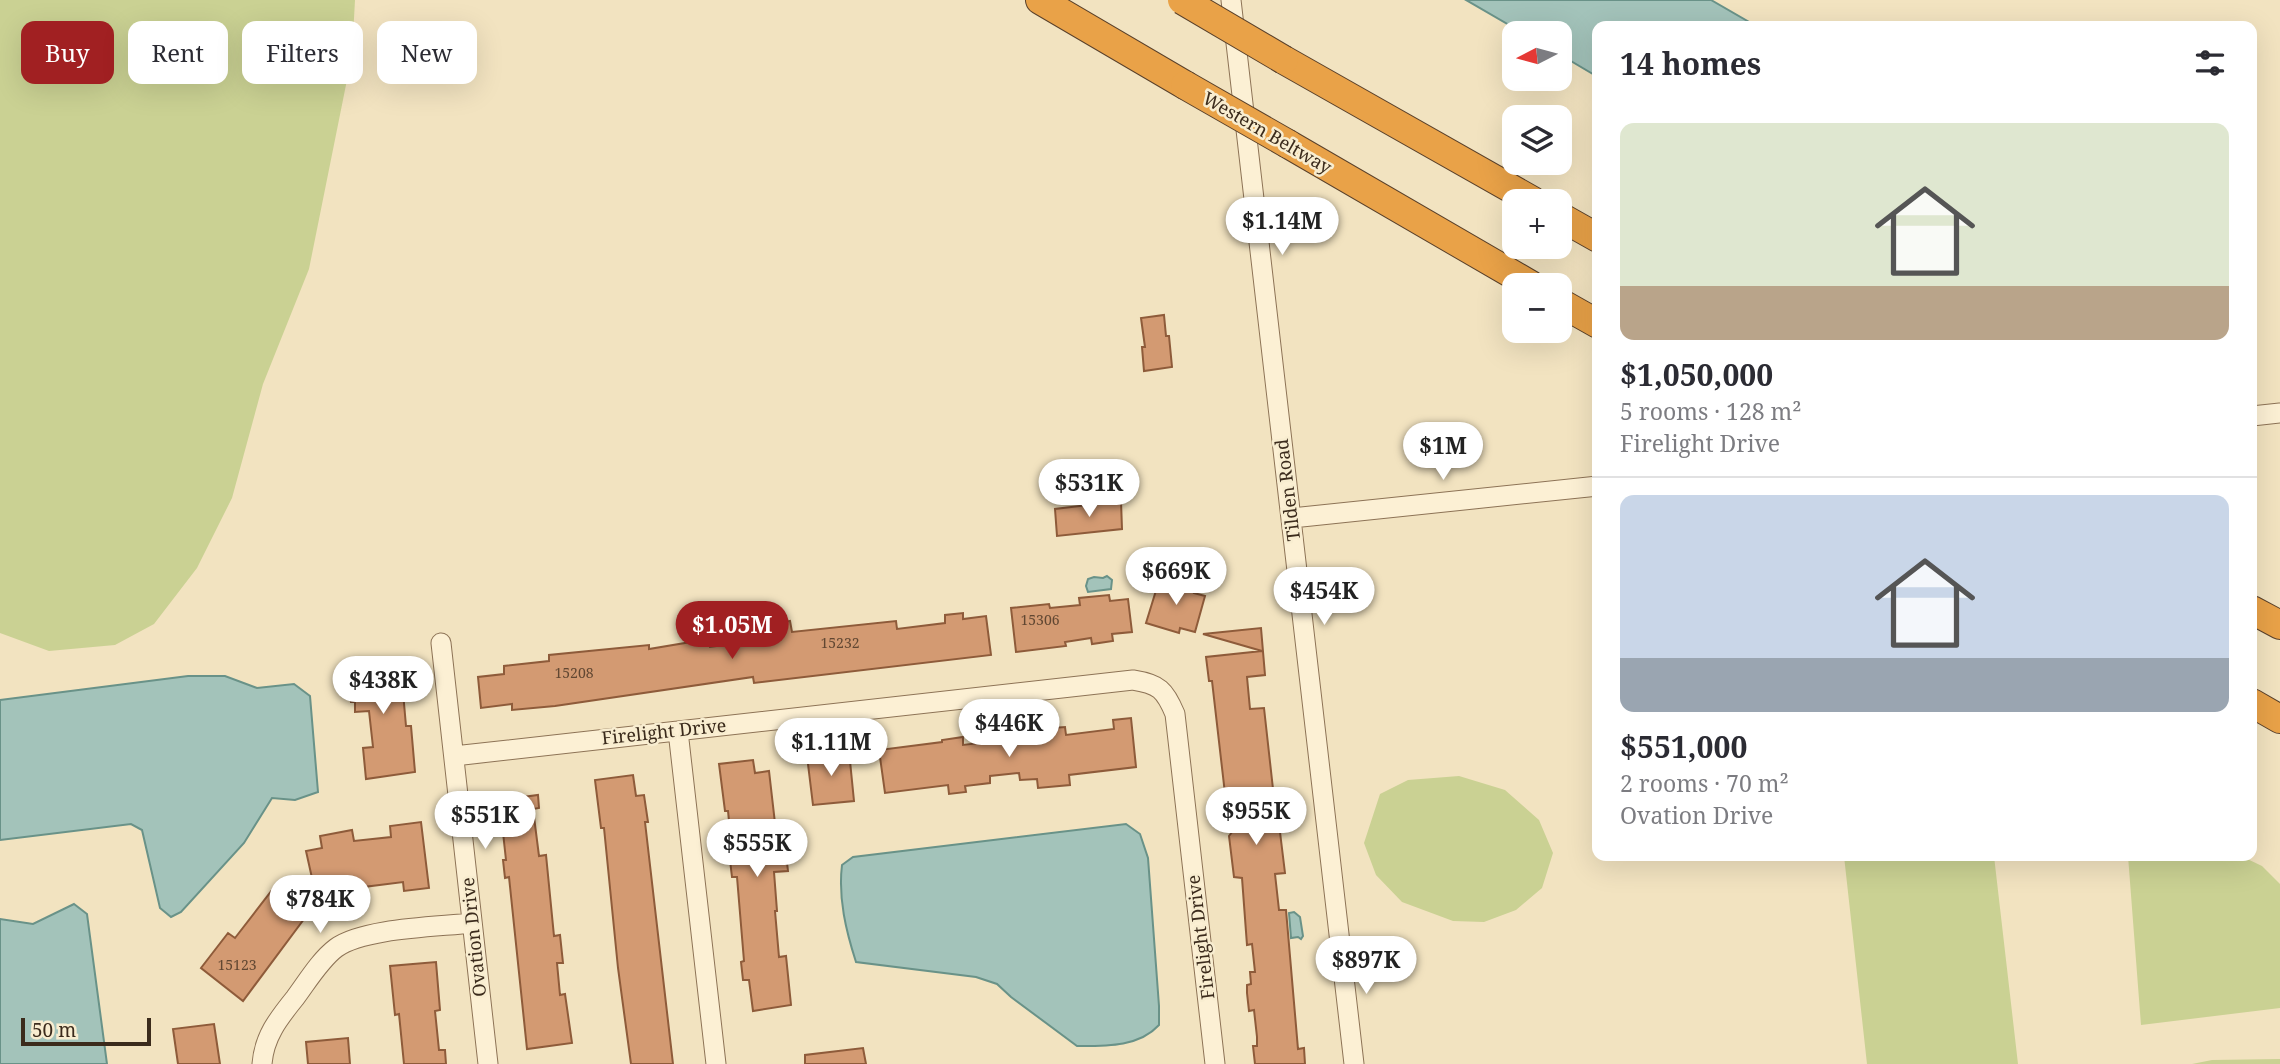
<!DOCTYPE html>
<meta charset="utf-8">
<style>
body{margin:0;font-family:"Noto Serif",serif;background:#f7f7f7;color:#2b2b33;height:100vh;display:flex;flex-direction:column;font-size:26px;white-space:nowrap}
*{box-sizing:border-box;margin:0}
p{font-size:23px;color:#7c7c81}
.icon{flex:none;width:38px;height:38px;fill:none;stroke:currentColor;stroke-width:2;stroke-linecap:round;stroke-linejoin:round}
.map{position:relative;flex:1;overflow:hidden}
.side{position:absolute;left:1592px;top:21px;width:665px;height:840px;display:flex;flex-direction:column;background:#fff;border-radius:14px;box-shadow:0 7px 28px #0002}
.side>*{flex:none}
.top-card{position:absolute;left:21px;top:21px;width:665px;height:63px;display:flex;gap:14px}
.needle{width:46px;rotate:264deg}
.buttons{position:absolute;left:1502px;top:21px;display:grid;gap:14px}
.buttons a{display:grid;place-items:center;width:70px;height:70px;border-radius:14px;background:#fff;box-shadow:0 7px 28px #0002;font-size:35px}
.scale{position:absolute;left:21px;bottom:18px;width:130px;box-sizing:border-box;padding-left:7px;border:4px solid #3b2b1c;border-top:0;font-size:19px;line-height:24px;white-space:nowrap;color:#3b2b1c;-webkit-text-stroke:5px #f8edd0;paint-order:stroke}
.price{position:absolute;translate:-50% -60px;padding:0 16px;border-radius:24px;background:#fff;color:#222;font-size:23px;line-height:46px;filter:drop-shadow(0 2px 4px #0008)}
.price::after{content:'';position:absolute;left:50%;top:42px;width:21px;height:16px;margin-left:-10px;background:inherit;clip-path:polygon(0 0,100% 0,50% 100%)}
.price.on{background:#a12022;color:#fff}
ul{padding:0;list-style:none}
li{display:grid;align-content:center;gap:14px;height:371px;padding:0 28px}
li+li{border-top:2px solid #e1e1e2}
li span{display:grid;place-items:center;height:217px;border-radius:14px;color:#555}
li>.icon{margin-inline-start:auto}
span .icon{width:126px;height:126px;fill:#fffc;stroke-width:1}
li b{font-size:30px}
h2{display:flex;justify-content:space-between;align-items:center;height:84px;padding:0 28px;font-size:30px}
.pill{padding:0 24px;border-radius:14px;background:#fff;box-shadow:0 7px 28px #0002;font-size:24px;line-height:63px}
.pill.on{background:#a12022;color:#fff}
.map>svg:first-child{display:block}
</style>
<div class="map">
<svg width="2280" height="1064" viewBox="0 0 2280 1064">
<rect width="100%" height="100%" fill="#f2e3c0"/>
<path fill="#cad193" d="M0,0H355L352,55L309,269L263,384L232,498L197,568L154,624L115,645L49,651L0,633Z
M1459,776L1505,790L1539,820L1553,853L1542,888L1516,910L1484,922L1453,921L1402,902L1376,875L1364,843L1380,794L1408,780Z
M1844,856H1994L2018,1064H1867Z
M2128,856H2241L2262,866L2280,884V1008L2141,1025Z
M2280,1059V1064H2192L2212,1060Z"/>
<path fill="#a3c3ba" stroke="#699288" stroke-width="2" d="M1466,0H1711L1756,26H1598V77L1559,54V33H1523Z
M1107,576L1112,580L1111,589L1088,592L1086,586L1088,579L1094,577L1103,578Z
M188,676H225L257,688L294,684L310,696L318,792L295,800L272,798L244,843L181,912L171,917L160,908L142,830L131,824L0,840V700Z
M1126,824L1140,834L1148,858L1159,1006V1025C1139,1047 1106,1046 1077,1046L1011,997L997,984L976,977L856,962C846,931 838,898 842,865L853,857Z
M74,904L87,914L107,1064H0V919L33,924Z
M1294,912L1300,917L1303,936L1301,939L1298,937L1291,938L1289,913Z"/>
<path fill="#d39a72" stroke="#8e5b3a" stroke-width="2" d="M1164,315L1166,336H1169L1172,367L1144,371L1142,347H1145L1141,318Z
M1121,501L1122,529L1057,536L1055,509Z
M1171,580L1196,587L1194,593L1205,596L1195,632L1180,628L1179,633L1146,623L1158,584L1169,587Z
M1109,595L1110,601L1128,599L1132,632L1112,634L1113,641L1092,644L1091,638L1065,642L1066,646L1016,652L1011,608L1049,604L1050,608L1080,605L1079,598Z
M963,613V619L986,616L991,655L754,683L753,677L555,706L512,710V704L481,708L478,677L504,674V666L549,661V655L649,645V649L709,639L710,647L748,642L746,630L790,621L792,632L896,621L897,629L945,623V615Z
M1261,628L1265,675L1247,677L1250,709L1264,708L1273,789L1258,792L1263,827L1279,824L1285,873L1275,874L1279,910H1286L1298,1049L1304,1048L1305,1064H1255L1253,1046H1257V1037L1254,1010L1249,1011L1247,993V985L1251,984L1250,972H1255L1252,944L1247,945L1242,878L1234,877L1229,836L1251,808L1227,811L1212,681H1209L1206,657L1262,651L1203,634Z
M400,658L406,726H411L415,772L366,779L363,748L373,747L369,711L355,712V702H351L347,663Z
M1131,718L1136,767L1069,775L1070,785L1038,788L1037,779L1020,780L1019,773L990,776V783L965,786L966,792L949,794L948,785L885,793L879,750L942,742V740L963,737V745L1040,736L1039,729L1065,727L1066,735L1114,729L1113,720Z
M849,751L854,801L813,805L807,756Z
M753,760L755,773L769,771L775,823L782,822L788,871L774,872L777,911H775L779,957L786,956L791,1005L753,1011L749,980H743L741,962L744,961L737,877H732L729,852H732L728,811H725L719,764Z
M633,775L636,796L644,795L648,822H645L673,1064H631L618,968L604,828H601L595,780Z
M538,795L539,808L533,809L539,856L546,855L554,936L560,935L563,963H557L560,995L565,994L572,1043L527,1049L509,877L505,878L503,860H506L501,814H503L501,800Z
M421,822L429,888L404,891L403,882L364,887V889L341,894L340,891L316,896L306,851L322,848L320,836L352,830L354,841L391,837L390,826Z
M276,885L310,911L243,1001L201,968L228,933L235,938Z
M436,962L440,1010L435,1011L439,1050H445L446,1064H404L399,1014L395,1015L390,966Z
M214,1024L220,1064H178L173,1029Z
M348,1038L350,1064H308L306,1042Z
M863,1048L866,1064H805V1055Z"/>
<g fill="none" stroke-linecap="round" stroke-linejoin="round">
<g stroke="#8d7356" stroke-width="21">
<path id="minor" d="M1231,0L1354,1064
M2252,416L2280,413
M1292,518L1598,486
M441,643L488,1064
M678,731L716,1064
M454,756L1133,680C1159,684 1165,690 1175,714L1215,1064
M262,1064C264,1037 278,1019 295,998C307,982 320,960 336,948C363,928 437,927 472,923"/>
</g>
<g stroke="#5a412b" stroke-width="30">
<path id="highway" d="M1040,0L1185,85
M1284,60L1533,201
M1288,144L1531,285
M1559,216L1598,238
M1559,302L1598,324
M2252,610L2280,625
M2252,703L2280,719"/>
</g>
<use href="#minor" stroke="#fcf0d4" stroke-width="19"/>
<use href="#highway" stroke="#e9a248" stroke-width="28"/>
<g stroke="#5a412b" stroke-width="30" stroke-linecap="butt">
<path id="highway-bridge" d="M1182,0L1284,60
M1185,85L1288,144"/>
</g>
<use href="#highway-bridge" stroke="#e9a248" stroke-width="28"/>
</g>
<g text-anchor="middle" stroke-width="5" stroke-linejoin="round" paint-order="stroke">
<g font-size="14" fill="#614732">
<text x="1040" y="625">15306</text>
<text x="840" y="648">15232</text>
<text x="574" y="678">15208</text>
<text x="237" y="970">15123</text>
</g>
<g font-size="18" fill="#3b2b1c" stroke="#f8edd0">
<text transform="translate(1267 133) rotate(30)" y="6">Western Beltway</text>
<text transform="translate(1288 490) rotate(-97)" y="6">Tilden Road</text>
<text transform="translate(664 732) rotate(-6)" y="6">Firelight Drive</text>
<text transform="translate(474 937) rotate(-96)" y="6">Ovation Drive</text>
<text transform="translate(1201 937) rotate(-97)" y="6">Firelight Drive</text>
</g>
</g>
</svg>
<div class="buttons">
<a><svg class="needle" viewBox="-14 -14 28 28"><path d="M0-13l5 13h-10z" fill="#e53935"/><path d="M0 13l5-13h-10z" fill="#7c7c81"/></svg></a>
<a><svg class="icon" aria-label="layers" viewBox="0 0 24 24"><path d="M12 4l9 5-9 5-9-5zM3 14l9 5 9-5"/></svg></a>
<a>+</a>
<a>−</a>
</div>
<div class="scale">50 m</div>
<b class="price" style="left:1282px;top:257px">$1.14M</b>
<b class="price" style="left:1443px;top:482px">$1M</b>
<b class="price" style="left:1089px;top:519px">$531K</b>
<b class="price" style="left:1176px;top:607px">$669K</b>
<b class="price" style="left:1324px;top:627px">$454K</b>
<b class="price on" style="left:732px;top:661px">$1.05M</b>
<b class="price" style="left:383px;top:716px">$438K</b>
<b class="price" style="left:1009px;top:759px">$446K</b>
<b class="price" style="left:831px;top:778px">$1.11M</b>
<b class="price" style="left:1256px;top:847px">$955K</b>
<b class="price" style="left:485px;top:851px">$551K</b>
<b class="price" style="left:757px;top:879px">$555K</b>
<b class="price" style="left:320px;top:935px">$784K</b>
<b class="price" style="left:1366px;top:996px">$897K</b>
<div class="top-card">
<a class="pill on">Buy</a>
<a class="pill">Rent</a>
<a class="pill">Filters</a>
<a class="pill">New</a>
</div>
<section class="side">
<h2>14 homes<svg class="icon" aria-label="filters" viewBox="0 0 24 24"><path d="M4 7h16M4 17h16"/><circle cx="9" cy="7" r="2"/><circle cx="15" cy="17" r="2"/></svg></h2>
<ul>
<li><span style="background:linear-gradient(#dfe7d0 75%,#b9a48a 0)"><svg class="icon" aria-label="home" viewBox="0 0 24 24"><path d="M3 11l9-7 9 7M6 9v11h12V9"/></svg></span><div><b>$1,050,000</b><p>5 rooms · 128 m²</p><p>Firelight Drive</p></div></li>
<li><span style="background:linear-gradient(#c9d6e8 75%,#9aa5b1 0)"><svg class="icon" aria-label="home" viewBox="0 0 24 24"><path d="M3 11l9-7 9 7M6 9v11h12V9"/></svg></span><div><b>$551,000</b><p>2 rooms · 70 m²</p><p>Ovation Drive</p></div></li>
</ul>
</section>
</div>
